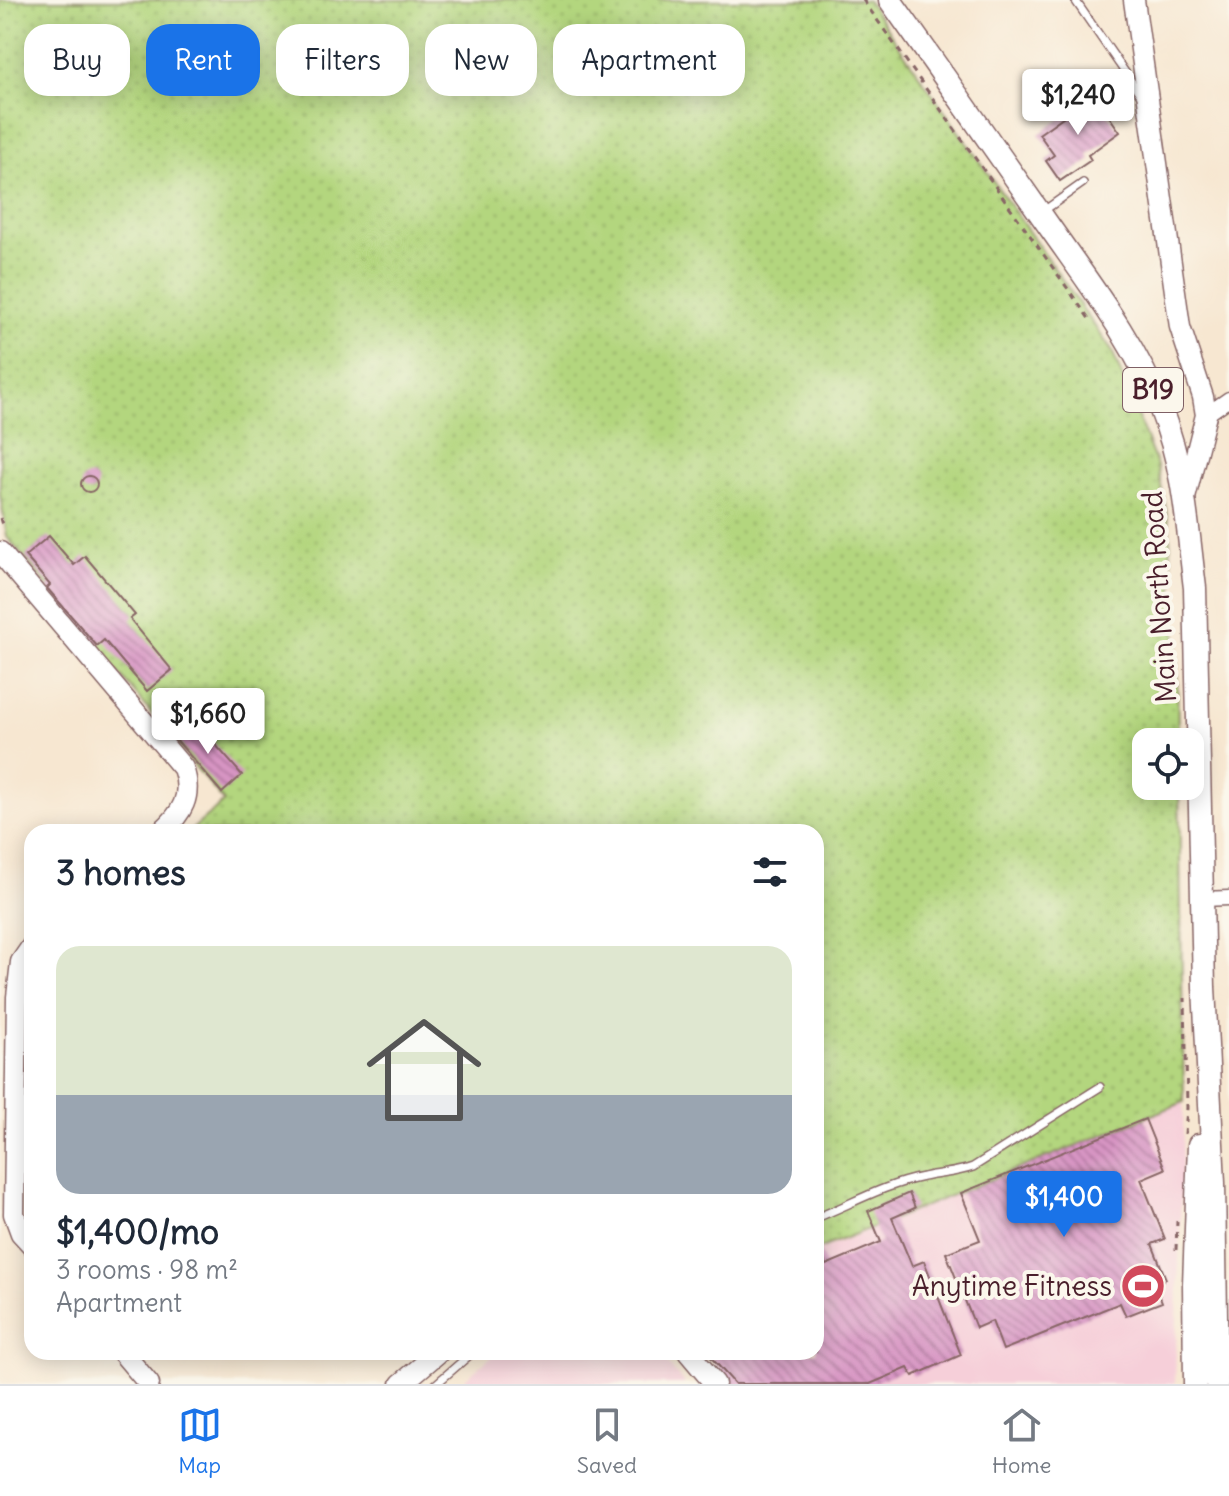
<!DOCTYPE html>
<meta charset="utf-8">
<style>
body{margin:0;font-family:Delius,sans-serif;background:#f2f2f3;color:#1f2937;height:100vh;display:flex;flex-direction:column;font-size:30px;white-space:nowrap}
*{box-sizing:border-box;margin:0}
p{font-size:26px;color:#747a83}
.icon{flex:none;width:44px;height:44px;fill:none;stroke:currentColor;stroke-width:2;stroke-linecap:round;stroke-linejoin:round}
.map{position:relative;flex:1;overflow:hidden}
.details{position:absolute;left:24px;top:824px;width:800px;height:536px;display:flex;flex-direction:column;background:#fff;border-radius:24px;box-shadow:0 4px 20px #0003}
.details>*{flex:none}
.hud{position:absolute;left:24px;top:24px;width:800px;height:72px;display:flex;gap:16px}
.buttons{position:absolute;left:1132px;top:728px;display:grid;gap:16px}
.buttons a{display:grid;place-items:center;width:72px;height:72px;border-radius:16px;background:#fff;box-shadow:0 4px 20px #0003;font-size:40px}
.price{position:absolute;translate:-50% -68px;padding:0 18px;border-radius:8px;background:#fff;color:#222;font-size:26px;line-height:52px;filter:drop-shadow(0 2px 4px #0008)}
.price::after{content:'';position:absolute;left:50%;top:48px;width:24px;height:18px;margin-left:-12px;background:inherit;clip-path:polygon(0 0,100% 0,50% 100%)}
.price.active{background:#1a73e8;color:#fff}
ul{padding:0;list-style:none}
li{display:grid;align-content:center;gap:16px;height:424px;padding:0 32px}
li span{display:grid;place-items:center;height:248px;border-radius:24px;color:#555}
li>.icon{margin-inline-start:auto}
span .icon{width:144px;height:144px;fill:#fffc;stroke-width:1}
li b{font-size:34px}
h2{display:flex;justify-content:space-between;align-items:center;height:96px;padding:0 32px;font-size:34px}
.pill{padding:0 28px;border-radius:24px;background:#fff;box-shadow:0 4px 20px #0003;font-size:28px;line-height:72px}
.pill.active{background:#1a73e8;color:#fff}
.tabs{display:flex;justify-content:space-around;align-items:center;height:112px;border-top:2px solid #e0e1e3;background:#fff;font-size:22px;color:#747a83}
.tabs a{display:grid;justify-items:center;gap:4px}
.tabs .active{color:#1a73e8}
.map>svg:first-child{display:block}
</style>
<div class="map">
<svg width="1229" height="1384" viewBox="0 0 1229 1384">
<defs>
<pattern id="park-dots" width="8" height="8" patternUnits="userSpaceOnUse" patternTransform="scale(2)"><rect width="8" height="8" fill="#b3d67e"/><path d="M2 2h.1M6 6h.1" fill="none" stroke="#9bb76d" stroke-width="1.8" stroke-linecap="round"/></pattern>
<pattern id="building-back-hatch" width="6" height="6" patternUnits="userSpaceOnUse" patternTransform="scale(2)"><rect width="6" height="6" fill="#d794c3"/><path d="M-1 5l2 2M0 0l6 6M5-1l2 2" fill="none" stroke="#b0789f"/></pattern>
</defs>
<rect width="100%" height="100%" fill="#fbf7ec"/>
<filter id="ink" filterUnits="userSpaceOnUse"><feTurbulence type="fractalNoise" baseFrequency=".0125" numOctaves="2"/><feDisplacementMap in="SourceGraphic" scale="16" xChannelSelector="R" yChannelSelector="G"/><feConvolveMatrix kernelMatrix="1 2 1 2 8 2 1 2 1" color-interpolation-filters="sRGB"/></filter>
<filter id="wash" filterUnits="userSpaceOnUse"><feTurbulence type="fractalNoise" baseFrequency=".006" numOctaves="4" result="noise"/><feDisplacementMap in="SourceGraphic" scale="32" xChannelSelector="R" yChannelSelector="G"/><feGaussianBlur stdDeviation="1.8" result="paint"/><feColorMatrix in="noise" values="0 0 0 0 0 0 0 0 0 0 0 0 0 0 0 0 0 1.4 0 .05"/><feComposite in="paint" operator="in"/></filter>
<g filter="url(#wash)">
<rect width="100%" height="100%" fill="#f7e7d1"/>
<path fill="#f6cfd9" d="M1184,1102L1175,1384H731L706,1352H816V1252Z
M497,1352H658L685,1384H459Z"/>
<path fill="url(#park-dots)" stroke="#7e7a54" stroke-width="2" d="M0,0H867L1112,351L1157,466L1169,524L1177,650L1178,742H1146V786H1179L1184,1102L816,1250V832H189L224,802L7,537L0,494Z"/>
<g id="blocks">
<path fill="url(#building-back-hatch)" d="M1094,95L1120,132L1088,155L1091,160L1060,181L1046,161L1054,155L1039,134Z
M81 484a8 8 0 1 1 16 0a8 8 0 1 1-16 0Z
M49,536L74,565L85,556L135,615L130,619L172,670L147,691L104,640L97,646L47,588L50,585L25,556Z
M194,720L242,775L222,793L174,737Z
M1145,1119L1165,1169L1141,1179L1165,1239L1152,1244L1166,1279L1155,1284L1162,1302L1126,1316L1120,1303L1003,1350L992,1321L976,1328L946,1253L980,1240L961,1193Z
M909,1193L915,1208L892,1218L912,1266L924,1261L961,1355L913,1376L908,1368L870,1384H735L706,1352H816V1244L826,1265L881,1242L868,1211Z"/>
</g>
</g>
<g filter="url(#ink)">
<use href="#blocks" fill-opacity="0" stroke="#876565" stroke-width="2"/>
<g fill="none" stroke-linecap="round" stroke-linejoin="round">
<g stroke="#876565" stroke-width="10">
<path id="lane" d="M1075,0L1140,94
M1042,212L1083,183
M816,1218C851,1204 886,1184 923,1177C940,1173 956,1173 973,1167L1100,1087
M436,1384L473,1352"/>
</g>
<g stroke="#876565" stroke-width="17">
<path id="street" d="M1206,415L1229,399
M1202,899L1229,898"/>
</g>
<g stroke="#876565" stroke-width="23">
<path id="secondary" d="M1134,0L1180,327L1203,397L1206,415L1185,498
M0,552L183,768C193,796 182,814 161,832
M32,946L21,962L17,997L14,1214L21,1233L32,1245
M122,1352L149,1384
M688,1352L715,1384
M401,1384L439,1352"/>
</g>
<g stroke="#876565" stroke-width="25">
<path id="primary" d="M890,0C944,76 997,152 1051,229C1091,286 1136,344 1161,410C1185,471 1187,525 1195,588L1204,987L1214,1183L1217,1384
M1195,1384L1194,1284L1199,1145"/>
</g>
<path stroke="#876565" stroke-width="3" stroke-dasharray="6 6" stroke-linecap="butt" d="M863,0L1090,320
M0,518L2,525L0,526
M1185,1134L1187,1108L1185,998
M1176,1250L1177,1221"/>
<use href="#lane" stroke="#fff" stroke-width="7"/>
<use href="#street" stroke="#fff" stroke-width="14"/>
<use href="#secondary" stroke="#fff" stroke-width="20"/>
<use href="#primary" stroke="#fff" stroke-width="22"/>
</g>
</g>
<defs>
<g id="stadium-disc" transform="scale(2.3)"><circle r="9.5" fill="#d1495b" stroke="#fbf7ec"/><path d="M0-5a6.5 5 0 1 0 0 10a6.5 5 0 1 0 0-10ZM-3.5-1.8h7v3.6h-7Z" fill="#fff"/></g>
</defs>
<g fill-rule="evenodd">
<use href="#stadium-disc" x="1143" y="1286"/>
</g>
<g text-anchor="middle" stroke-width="8" stroke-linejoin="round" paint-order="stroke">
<rect fill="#fbf7ec" stroke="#7f6065" stroke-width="2" x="1123" y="368" width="60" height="44" rx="6"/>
<g font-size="26" font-weight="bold" fill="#4a1f2b">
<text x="1153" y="399">B19</text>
</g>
<g font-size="28" fill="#4a1f2b" stroke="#fbf7ec">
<text transform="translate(1159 597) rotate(-94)" y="10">Main North Road</text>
</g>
<g font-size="28" fill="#4a1f2b" stroke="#fbf7ec" text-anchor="end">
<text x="1112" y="1296">Anytime Fitness</text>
</g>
</g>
</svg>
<div class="buttons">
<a><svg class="icon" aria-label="locate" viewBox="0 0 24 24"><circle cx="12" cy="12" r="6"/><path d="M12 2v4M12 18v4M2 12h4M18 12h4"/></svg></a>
</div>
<b class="price" style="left:1078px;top:137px">$1,240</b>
<b class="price" style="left:208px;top:756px">$1,660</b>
<b class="price active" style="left:1064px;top:1239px">$1,400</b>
<div class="hud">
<a class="pill">Buy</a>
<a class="pill active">Rent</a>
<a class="pill">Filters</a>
<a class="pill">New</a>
<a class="pill">Apartment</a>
</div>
<section class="details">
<h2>3 homes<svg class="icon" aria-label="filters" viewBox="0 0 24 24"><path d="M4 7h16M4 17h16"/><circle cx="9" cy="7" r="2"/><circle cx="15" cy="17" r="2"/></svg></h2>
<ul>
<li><span style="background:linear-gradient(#dfe7d0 60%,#9aa5b1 0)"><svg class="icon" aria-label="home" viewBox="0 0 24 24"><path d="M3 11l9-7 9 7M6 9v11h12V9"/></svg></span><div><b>$1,400/mo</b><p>3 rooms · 98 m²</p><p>Apartment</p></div></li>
</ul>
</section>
</div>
<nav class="tabs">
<a class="active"><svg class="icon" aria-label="map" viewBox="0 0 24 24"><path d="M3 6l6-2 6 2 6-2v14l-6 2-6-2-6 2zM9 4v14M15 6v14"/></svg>Map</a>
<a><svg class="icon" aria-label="saved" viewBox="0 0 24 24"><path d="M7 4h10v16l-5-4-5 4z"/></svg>Saved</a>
<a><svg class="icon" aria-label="home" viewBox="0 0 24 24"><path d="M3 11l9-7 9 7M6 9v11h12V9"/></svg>Home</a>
</nav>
